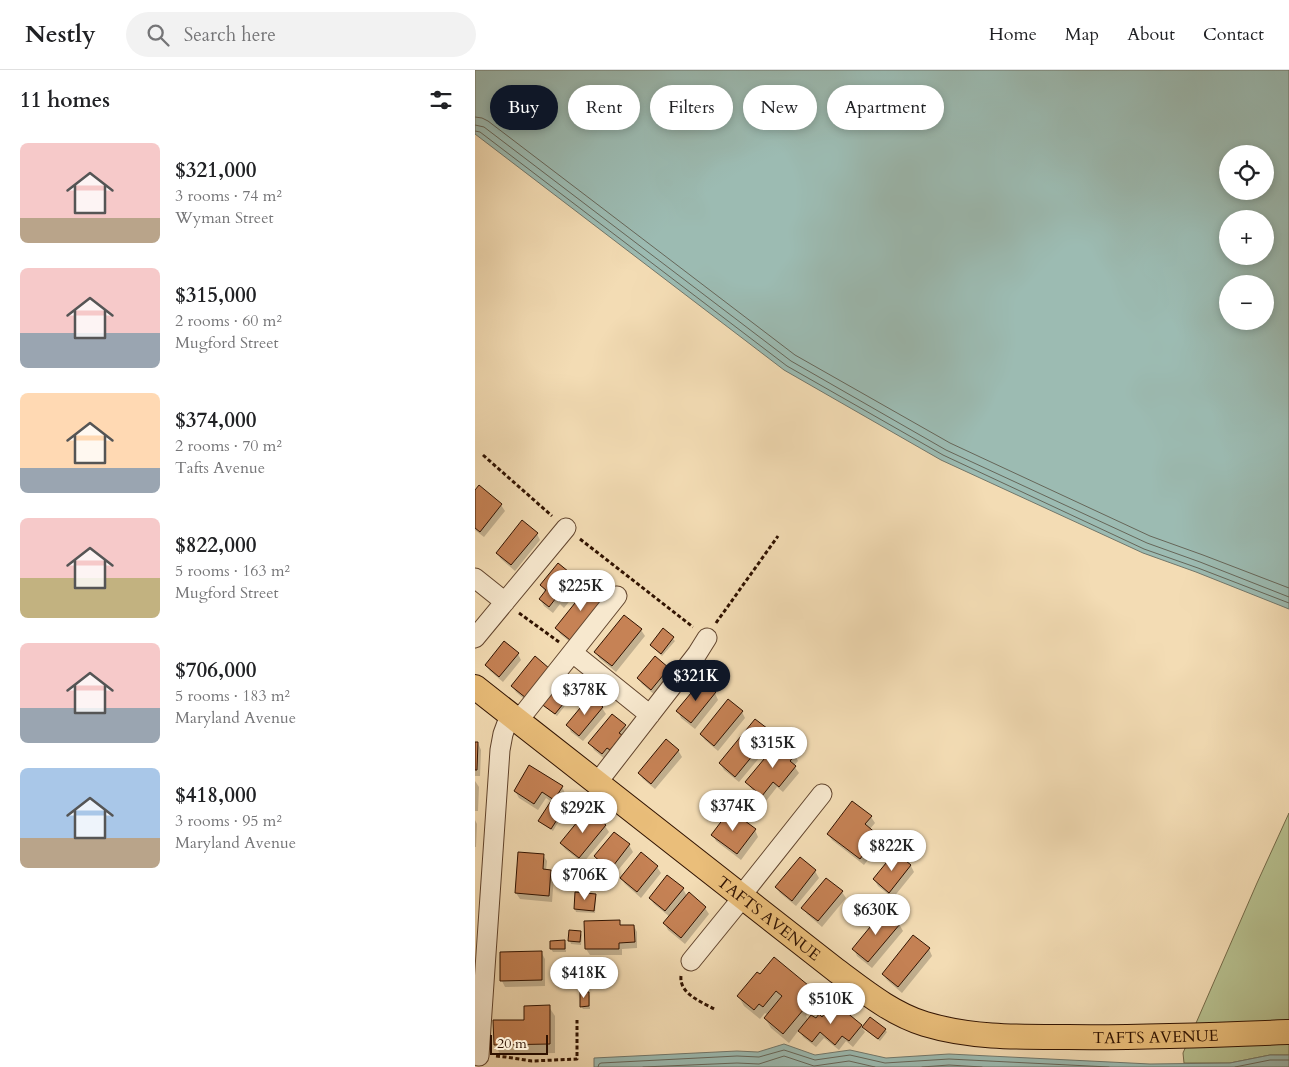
<!DOCTYPE html>
<meta charset="utf-8">
<style>
body{margin:0;font-family:Cardo,serif;background:#f2f2f2;color:#202124;height:100vh;display:flex;flex-direction:column;font-size:19px;white-space:nowrap}
*{box-sizing:border-box;margin:0}
p{font-size:16px;color:#757577}
.icon{flex:none;width:28px;height:28px;fill:none;stroke:currentColor;stroke-width:2;stroke-linecap:round;stroke-linejoin:round}
.map{position:relative;flex:1;overflow:hidden}
.details{display:flex;flex-direction:column;background:#fff;width:475px}
.details>*{flex:none}
.banner{position:absolute;left:15px;top:15px;width:475px;height:45px;display:flex;gap:10px}
.tools{position:absolute;left:744px;top:75px;display:grid;gap:10px}
.tools a{display:grid;place-items:center;width:55px;height:55px;border-radius:50%;background:#fff;box-shadow:0 2px 8px #0003;font-size:25px}
.scale{position:absolute;left:15px;bottom:12px;width:58px;box-sizing:border-box;padding-left:5px;border:2px solid #301200;border-top:0;font-size:14px;line-height:18px;white-space:nowrap;color:#301200;-webkit-text-stroke:4px #f7e8ce;paint-order:stroke}
.price{position:absolute;translate:-50% -42px;padding:0 11px;border-radius:18px;background:#fff;color:#222;font-size:16px;line-height:32px;filter:drop-shadow(0 1px 2px #0008)}
.price::after{content:'';position:absolute;left:50%;top:30px;width:15px;height:11px;margin-left:-8px;background:inherit;clip-path:polygon(0 0,100% 0,50% 100%)}
.price.current{background:#111827;color:#fff}
ul{padding:0;list-style:none}
li{display:flex;align-items:center;gap:15px;height:125px;padding:0 20px}
li span{display:grid;place-items:center;flex:none;width:140px;height:100px;border-radius:8px;color:#555}
li>.icon{margin-inline-start:auto}
span .icon{width:60px;height:60px;fill:#fffc;stroke-width:1}
li b{font-size:21px}
h2{display:flex;justify-content:space-between;align-items:center;height:60px;padding:0 20px;font-size:21px}
.tag{padding:0 18px;border-radius:22px;background:#fff;box-shadow:0 2px 8px #0003;font-size:18px;line-height:45px}
.tag.current{background:#111827;color:#fff}
header{display:flex;align-items:center;gap:30px;box-sizing:border-box;height:70px;padding:0 25px;background:#fff;border-bottom:1px solid #e0e0e0}
header strong{font-size:24px}
nav{display:flex;gap:28px;margin-inline-start:auto;font-size:18px}
.search{width:350px;height:45px;background:#f2f2f2;display:flex;align-items:center;gap:12px;box-sizing:border-box;padding:0 18px;border-radius:28px;color:#757577;font-size:19px}
main{display:flex;flex:1;min-height:0}
.map>svg:first-child{display:block}
</style>
<header>
<strong>Nestly</strong>
<div class="search"><svg class="icon" aria-label="search" viewBox="0 0 24 24"><circle cx="10" cy="10" r="6"/><path d="M15 15l6 6"/></svg>Search here</div>
<nav><a>Home</a><a>Map</a><a>About</a><a>Contact</a></nav>
</header>
<main>
<section class="details">
<h2>11 homes<svg class="icon" aria-label="filters" viewBox="0 0 24 24"><path d="M4 7h16M4 17h16"/><circle cx="9" cy="7" r="2"/><circle cx="15" cy="17" r="2"/></svg></h2>
<ul>
<li><span style="background:linear-gradient(#f6c9c9 75%,#b9a48a 0)"><svg class="icon" aria-label="home" viewBox="0 0 24 24"><path d="M3 11l9-7 9 7M6 9v11h12V9"/></svg></span><div><b>$321,000</b><p>3 rooms · 74 m²</p><p>Wyman Street</p></div></li>
<li><span style="background:linear-gradient(#f6c9c9 65%,#9aa5b1 0)"><svg class="icon" aria-label="home" viewBox="0 0 24 24"><path d="M3 11l9-7 9 7M6 9v11h12V9"/></svg></span><div><b>$315,000</b><p>2 rooms · 60 m²</p><p>Mugford Street</p></div></li>
<li><span style="background:linear-gradient(#ffd9b3 75%,#9aa5b1 0)"><svg class="icon" aria-label="home" viewBox="0 0 24 24"><path d="M3 11l9-7 9 7M6 9v11h12V9"/></svg></span><div><b>$374,000</b><p>2 rooms · 70 m²</p><p>Tafts Avenue</p></div></li>
<li><span style="background:linear-gradient(#f6c9c9 60%,#c2b280 0)"><svg class="icon" aria-label="home" viewBox="0 0 24 24"><path d="M3 11l9-7 9 7M6 9v11h12V9"/></svg></span><div><b>$822,000</b><p>5 rooms · 163 m²</p><p>Mugford Street</p></div></li>
<li><span style="background:linear-gradient(#f6c9c9 65%,#9aa5b1 0)"><svg class="icon" aria-label="home" viewBox="0 0 24 24"><path d="M3 11l9-7 9 7M6 9v11h12V9"/></svg></span><div><b>$706,000</b><p>5 rooms · 183 m²</p><p>Maryland Avenue</p></div></li>
<li><span style="background:linear-gradient(#a9c7e8 70%,#b9a48a 0)"><svg class="icon" aria-label="home" viewBox="0 0 24 24"><path d="M3 11l9-7 9 7M6 9v11h12V9"/></svg></span><div><b>$418,000</b><p>3 rooms · 95 m²</p><p>Maryland Avenue</p></div></li>
</ul>
</section>
<div class="map">
<svg width="814" height="997" viewBox="0 0 814 997">
<rect width="100%" height="100%" fill="#f3dcb4"/>
<filter id="stains"><feTurbulence type="fractalNoise" baseFrequency=".004" numOctaves="4"/><feColorMatrix values="0 0 0 0 .2 0 0 0 0 .09 0 0 0 0 .02 0 0 0 .5 -.17"/></filter>
<radialGradient id="worn" r=".72"><stop offset=".6" stop-color="#630" stop-opacity="0"/><stop offset="1" stop-color="#630" stop-opacity=".3"/></radialGradient>
<path fill="#b7c190" stroke="#746a48" d="M814,743V985H795L755,993H709L708,983L782,813Z"/>
<path fill="#9cbbb2" stroke="#71776b" fill-rule="evenodd" d="M0,0H814V539L721,502L668,483L466,390L309,300L0,64ZM752,84H790V121H752ZM752,149H790V186H752ZM752,214H790V251H752Z
M309,974L340,985L375,980L411,988L474,984L675,994L755,993L795,985H814V997H119V988L262,981L283,982Z"/>
<path fill="#0003" d="M0,422L26,435L30,441L9,467L0,460Z
M62,464L65,470L40,501L26,489L22,483Z
M98,507L102,513L98,518L101,523L89,538L85,534L78,543L69,536L65,529L70,522L67,516Z
M130,526L99,575L85,564L82,558Z
M166,560L170,566L141,602L124,588L121,582Z
M189,560L200,571L187,586L176,575Z
M43,584L46,590L28,612L15,601L11,595Z
M193,598L197,605L180,625L167,614L163,608Z
M78,606L55,634L41,622L37,616Z
M240,623L243,630L220,659L206,648L203,641Z
M92,629L93,632L82,646L68,636L67,633Z
M127,638L131,644L108,671L96,662L93,655Z
M267,642L270,648L243,681L230,670L226,664Z
M150,656L153,662L131,690L119,680L115,673Z
M296,663L300,669L264,712L249,700L245,693Z
M0,673H3L6,680L5,706H0Z
M203,680L207,687L180,719L168,709L164,703Z
M320,685L323,691L319,696L324,703L308,722L302,717L291,731L276,718L272,712Z
M0,711L4,717L3,741H0Z
M87,717L90,723L83,736L88,740L89,742L78,761L66,753L65,751L77,732L71,728L63,740L44,728L40,721Z
M378,733L396,747L400,753L395,759L403,765L406,772L389,795L357,770L353,764Z
M0,750L2,754L1,777H0Z
M130,756L134,762L108,793L90,779L86,773Z
M280,760L283,767L266,790L241,771L238,765Z
M140,763L154,775L158,782L139,805L124,793L120,787Z
M420,783L436,796L439,802L418,828L403,816L399,809Z
M68,785L72,791L71,801H75L79,807L77,832L45,829L41,823Z
M325,789L340,801L344,808L321,836L305,823L301,817Z
M182,797L186,803L166,828L150,814L146,808Z
M193,806L208,819L212,826L230,838L234,844L210,874L193,860L190,854L195,847L179,834L175,828Z
M367,822L371,828L347,857L332,844L328,838Z
M120,825L121,828L120,843L101,842L100,839Z
M111,852H144L146,856H159L162,862V878L147,879V885H115L111,879Z
M424,854L428,861L397,898L382,886L379,879Z
M105,862L107,865L106,875L96,874L95,871Z
M77,872H89L91,874V882H78L76,879Z
M454,879L457,886L427,923L412,910L408,904Z
M66,882L70,889V916L30,917L27,911Z
M282,903L338,920L344,930L331,946L333,950L348,948L386,956L390,962L378,977L371,971L364,980L349,968L341,977L328,967L324,960L314,973L296,958L290,948L293,945L290,943L285,949L269,936L264,927Z
M113,923L115,926V939H108L106,936Z
M74,937L80,946V983L25,984L20,974L50,951Z
M395,949L410,960L412,962L405,971L388,958Z"/>
<g fill="none" stroke-linecap="round" stroke-linejoin="round">
<path stroke="#666659" stroke-width="1" d="M0,47L7,48L13,51L320,285L475,373L675,466L728,485L814,518
M0,55L9,57L316,291L471,380L672,473L725,492L814,527
M0,61L5,62L312,296L468,385L669,479L723,498L814,533
M123,997L124,994L126,993L262,986L284,987L309,980L340,990L375,985L410,993L474,989L634,997
M168,997L262,993L284,994L309,986L339,996L374,991L400,997
M447,997L474,995L507,997
M760,997L795,990H814"/>
</g>
<path fill="#c68255" stroke="#301200" d="M4,415L27,434L5,462L0,458V420Z
M47,450L63,463L36,495L21,483Z
M83,493L99,506L94,512L98,516L85,532L81,528L74,537L64,529L71,520L65,515Z
M116,513L131,525L95,570L80,558Z
M149,545L167,559L137,596L119,582Z
M188,558L199,567L186,584L175,575Z
M29,571L44,583L24,607L10,595Z
M60,586L75,599L51,628L36,616Z
M180,586L194,598L176,620L162,608Z
M226,611L241,622L216,653L201,641Z
M79,617L93,628L80,644L65,633Z
M115,626L128,637L104,666L91,655Z
M253,629L268,641L239,676L225,664Z
M137,644L151,655L144,663L147,665L135,680L132,678L127,684L113,673Z
M280,649L297,662L260,707L244,693Z
M191,669L204,680L176,714L163,703Z
M304,671L321,684L315,691L321,696L304,717L298,712L287,726L270,712Z
M0,672H3L2,700H0Z
M54,695L88,716L79,730L67,722L59,734L39,721Z
M76,731L89,739L76,759L63,751Z
M377,731L397,746L390,754L403,765L385,789L352,764Z
M112,740L131,755L104,788L85,773Z
M255,740L281,759L262,784L236,765Z
M139,762L155,774L135,800L119,786Z
M43,782L69,784L68,799L76,800L74,826L40,823Z
M166,782L183,796L162,822L145,808Z
M420,782L436,795L414,823L398,809Z
M325,787L341,800L317,831L300,817Z
M192,805L209,818L190,841L174,828Z
M351,808L368,821L343,851L326,838Z
M100,822L121,824L119,841L99,839Z
M214,822L231,837L206,868L188,853Z
M409,840L425,854L393,892L377,879Z
M145,850V855H159L160,872L144,873V879H110L109,851Z
M94,860L106,861L105,872L93,871Z
M438,865L455,878L423,917L407,904Z
M90,870V879H75V871Z
M67,881V910L25,911V882Z
M299,887L339,920L326,937L329,939L308,964L289,948L307,926L301,921L288,937L284,934L279,940L262,926L282,902L285,904Z
M105,922H114V936L105,937Z
M359,932L387,955L374,971L367,966L360,975L345,962L337,972L323,961L336,945L341,948L344,944L347,947Z
M75,935V974L19,975L18,950H49V936Z
M395,947L411,959L403,969L387,957Z"/>
<g fill="none" stroke-linecap="round" stroke-linejoin="round">
<g stroke="#61442d" stroke-width="21">
<path id="minor" d="M0,508L30,532
M0,568L91,458
M98,583L175,645
M43,651L142,526
M122,713L222,584L232,568
M266,826L347,724
M216,891L268,827
M4,986L25,680L28,664L35,645"/>
</g>
<g stroke="#301200" stroke-width="26">
<g id="major">
<path id="s1" d="M0,617L362,901C389,921 417,944 450,954C496,968 546,967 593,967C667,968 740,965 814,962"/>
</g>
</g>
<path stroke="#301200" stroke-width="3" stroke-dasharray="4 2.5" stroke-linecap="butt" d="M8,385L77,446
M105,469L218,557
M44,543L84,572
M241,553L303,466
M206,906C204,924 227,932 241,940
M21,986L31,987L57,991L102,989V950"/>
<use href="#minor" stroke="#f7e8ce" stroke-width="19"/>
<use href="#major" stroke="#eabe7a" stroke-width="24"/>
</g>
<g text-anchor="middle" stroke-width="4" stroke-linejoin="round" paint-order="stroke">
<g font-size="16" fill="#301200" stroke="#f7e8ce">
<text dy="6" stroke="none"><textPath href="#s1" startOffset="374">TAFTS AVENUE</textPath></text>
<text dy="6" stroke="none"><textPath href="#s1" startOffset="795">TAFTS AVENUE</textPath></text>
</g>
</g>
<rect width="100%" height="100%" filter="url(#stains)"/>
<rect width="100%" height="100%" fill="url(#worn)"/>
</svg>
<div class="tools">
<a><svg class="icon" aria-label="locate" viewBox="0 0 24 24"><circle cx="12" cy="12" r="6"/><path d="M12 2v4M12 18v4M2 12h4M18 12h4"/></svg></a>
<a>+</a>
<a>−</a>
</div>
<div class="scale">20 m</div>
<b class="price" style="left:106px;top:542px">$225K</b>
<b class="price current" style="left:221px;top:632px">$321K</b>
<b class="price" style="left:110px;top:646px">$378K</b>
<b class="price" style="left:298px;top:699px">$315K</b>
<b class="price" style="left:258px;top:762px">$374K</b>
<b class="price" style="left:108px;top:764px">$292K</b>
<b class="price" style="left:417px;top:802px">$822K</b>
<b class="price" style="left:110px;top:831px">$706K</b>
<b class="price" style="left:401px;top:866px">$630K</b>
<b class="price" style="left:109px;top:929px">$418K</b>
<b class="price" style="left:356px;top:955px">$510K</b>
<div class="banner">
<a class="tag current">Buy</a>
<a class="tag">Rent</a>
<a class="tag">Filters</a>
<a class="tag">New</a>
<a class="tag">Apartment</a>
</div>
</div>
</main>
